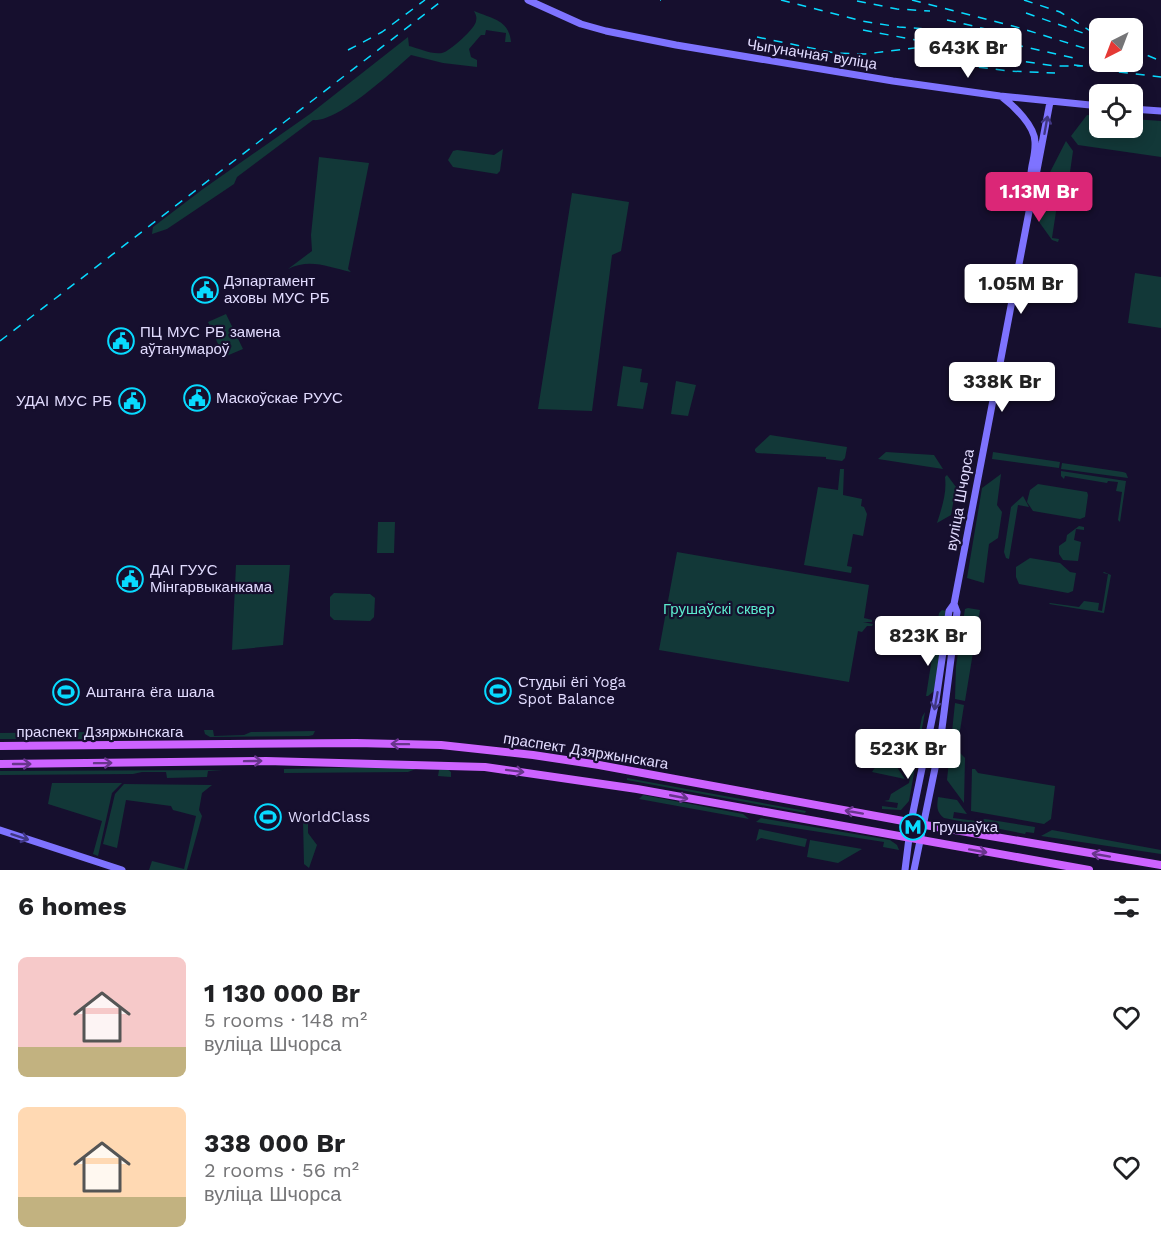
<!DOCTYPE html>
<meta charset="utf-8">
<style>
body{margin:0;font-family:"Work Sans",sans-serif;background:#f2f2f2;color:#202124;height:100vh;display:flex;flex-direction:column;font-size:22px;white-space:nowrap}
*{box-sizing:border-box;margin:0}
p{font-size:20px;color:#757577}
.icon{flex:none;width:33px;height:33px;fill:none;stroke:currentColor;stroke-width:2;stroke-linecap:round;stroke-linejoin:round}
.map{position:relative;height:870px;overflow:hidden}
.details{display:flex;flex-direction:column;background:#fff;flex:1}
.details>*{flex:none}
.needle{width:39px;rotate:222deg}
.buttons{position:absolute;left:1089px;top:18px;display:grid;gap:12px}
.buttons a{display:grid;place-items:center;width:54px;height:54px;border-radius:9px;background:#fff;box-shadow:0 3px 15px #0003;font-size:30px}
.price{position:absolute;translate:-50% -51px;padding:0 14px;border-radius:6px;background:#fff;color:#222;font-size:20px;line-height:39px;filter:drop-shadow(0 2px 3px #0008)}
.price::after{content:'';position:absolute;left:50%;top:36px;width:18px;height:14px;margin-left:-9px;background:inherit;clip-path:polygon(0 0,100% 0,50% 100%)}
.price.on{background:#db2777;color:#fff}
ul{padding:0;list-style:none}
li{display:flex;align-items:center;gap:18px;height:150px;padding:0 18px}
li span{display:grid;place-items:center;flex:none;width:168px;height:120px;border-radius:9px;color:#555}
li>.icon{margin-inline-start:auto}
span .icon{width:72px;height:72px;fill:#fffc;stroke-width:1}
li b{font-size:26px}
h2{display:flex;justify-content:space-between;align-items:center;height:72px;padding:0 18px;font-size:26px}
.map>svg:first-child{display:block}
</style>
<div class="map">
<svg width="1161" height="870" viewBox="0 0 1161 870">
<rect width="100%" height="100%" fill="#160f2e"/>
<path fill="#123838" d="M474,11C493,19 509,20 511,42H505L506,33L486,30L485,35H481L469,49L471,57L477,60V67L443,63L411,55C392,72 337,123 313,120L237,177L234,184L167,229L152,234L153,227L203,189L310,114L408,37L409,46C418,48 432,55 442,53C449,52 476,28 476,21C477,17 476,15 474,11Z
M1087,115L1099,116L1100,128H1132L1133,119L1161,121V157L1078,145L1071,136Z
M1066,141L1073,151L1068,186L1060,185L1052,238L1059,239L1058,242L1052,240L1037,219L1046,180Z
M503,149L500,171L497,174L453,167L448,160L453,151L457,150L494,155Z
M319,157L369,163L348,269L351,272C328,267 310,258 288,269L312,251L311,235Z
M572,193L629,202L621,251L612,255L592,411L538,409Z
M1135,273L1161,277V328L1128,323Z
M226,314L243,349L224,357L208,322Z
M623,366L642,369L640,382L648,383L643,409L617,406Z
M676,381L696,385L688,416L671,414Z
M770,435L847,447L845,458L842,461L826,459V457L757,453L755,451V449Z
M886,452L934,455L943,469L878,459Z
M993,452L1060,462L1059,468L992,459Z
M1062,463L1123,472L1126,473L1128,478L1061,469Z
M840,469H844L843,495L862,499L861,506L864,507L867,514L863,536L853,534L847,566L852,567L851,573L804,565L818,487L838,490Z
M1061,471L1126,481L1120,522L1118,520L1122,492L1116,491L1118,482L1108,481L1107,483L1065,476L1064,479L1061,476Z
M1001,474L997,505L1002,512L998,538L989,544L984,583L967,578L982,488Z
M947,475L956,487L951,515L937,523C942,507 947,493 945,477Z
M1038,484L1087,492L1088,495L1085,517L1080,519L1033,511L1027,502L1030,490Z
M1023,496L1029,507L1018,505L1009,559L1006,558L1004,552L1011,507Z
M378,522H395L394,553H377Z
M1079,526L1084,527V530L1076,529L1074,540L1081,542L1078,561L1063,560L1059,554V546L1066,541L1067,535Z
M677,552L869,585L864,618L872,620V622H863L873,624L872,626H867L862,632L858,631L849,682L659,650Z
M1030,558L1060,563L1070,572L1076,573L1073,591L1068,593L1019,584L1016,577V567Z
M236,565H290L283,645L232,650Z
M1104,572L1111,575L1104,613L1049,604L1050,603L1079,607L1084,601L1099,603L1098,610L1102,611L1108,574L1103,573Z
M334,593L370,594L375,598L374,617L370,621L334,620L330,616V597Z
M968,608L980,610L965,701L955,699L956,666L965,609Z
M942,610L946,611L934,691L928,696H926L939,613Z
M955,703L964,705L957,750L965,758L964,803L947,780Z
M925,712L909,801L901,810L882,809V806L897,808L898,803L884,801L889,800L891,794L909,783L922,717Z
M204,730H213L214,736L244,735L251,732L315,731L313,735L309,736L210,737L205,734Z
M98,732V739H0V733Z
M886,751L905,779L872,772Z
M377,767L447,769L451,772V777L438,776L439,770L416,769L408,772L284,773V769Z
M972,769H975L978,773L1055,786L1051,819L1044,824L971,811Z
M223,770L208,771L207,777L167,778L166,772H142L133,774L0,775V771Z
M627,778L806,811L805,813L627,780Z
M52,783H122L112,793L98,856L93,854L102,821L48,804Z
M124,784L212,785L202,793L199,810L202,816L187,870H149L152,861L184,869L196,816L173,810L171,806L126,800L117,848L103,844L115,794Z
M643,795L743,814L749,819L639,799Z
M938,797L957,800L967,814L954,812L953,818L976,821L985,819L1035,827L1034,833L1026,832L1025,834L944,818C936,812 937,806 938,797Z
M761,818L890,840L897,845L899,850L883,847L884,842L756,822Z
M303,820H308V833L317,845L309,868L304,864Z
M759,829L807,839L805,847L761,838L756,841Z
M1052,830L1161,850V854L1041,836Z
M810,840L862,849L838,863L807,857Z"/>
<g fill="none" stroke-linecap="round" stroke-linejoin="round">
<path stroke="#7e73ff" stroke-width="7" d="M528,0L581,24L606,31L676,45L893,81L1000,96L1100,106
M1002,97C1014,106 1035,126 1035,142C1036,161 1027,169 1033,189
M1132,109L1161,111
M0,830L122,870
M905,870L911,822L936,700L949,611L954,604L1050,102
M914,870L940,744L957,612L954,604"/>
<path stroke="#cd63ff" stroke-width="8" d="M0,746L356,743L441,745L533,755L599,765L925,825L1161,865
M0,764L266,761L485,767L637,789L1089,870"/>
<path stroke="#08daff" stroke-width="1.5" stroke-dasharray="9 8" stroke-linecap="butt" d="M660,0H661
M781,0L862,21L899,27L955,31L1078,59
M912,0L1020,28L1100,53
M1024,0L1060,12L1100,37
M857,1L897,9L930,11
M1026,13L1083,33
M947,20L1012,35
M863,30L926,42
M757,37L835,53L865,54L923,47L1055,66H1080
M1132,49L1161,61
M348,50L382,32L425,0
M962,65L1009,71L1055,73
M1074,65L1110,69
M1102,70L1161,77
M0,341L443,0"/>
</g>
<defs><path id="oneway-shaft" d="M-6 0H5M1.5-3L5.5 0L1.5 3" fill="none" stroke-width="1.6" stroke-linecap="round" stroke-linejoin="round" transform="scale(1.5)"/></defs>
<g stroke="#403782">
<use href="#oneway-shaft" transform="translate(1046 125) rotate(-80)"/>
<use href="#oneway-shaft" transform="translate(936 701) rotate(100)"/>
<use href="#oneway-shaft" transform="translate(20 837) rotate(18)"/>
</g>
<g stroke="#68358c">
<use href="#oneway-shaft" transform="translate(400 744) rotate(-179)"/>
<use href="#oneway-shaft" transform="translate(253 761) rotate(-1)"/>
<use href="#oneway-shaft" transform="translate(103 763) rotate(-1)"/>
<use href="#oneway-shaft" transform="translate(22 764)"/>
<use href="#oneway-shaft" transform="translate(515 771) rotate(7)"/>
<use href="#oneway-shaft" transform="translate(679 797) rotate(11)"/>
<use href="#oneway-shaft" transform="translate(854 812) rotate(-170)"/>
<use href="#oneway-shaft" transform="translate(978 851) rotate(10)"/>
<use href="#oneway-shaft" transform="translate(1101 855) rotate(-170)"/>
</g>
<defs>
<g id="civic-ring" transform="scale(1.35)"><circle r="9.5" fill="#160f2e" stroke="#08daff" stroke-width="1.5"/><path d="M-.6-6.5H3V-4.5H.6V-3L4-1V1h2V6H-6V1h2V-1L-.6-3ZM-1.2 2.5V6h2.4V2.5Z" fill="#08daff"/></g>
<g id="stadium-ring" transform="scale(1.35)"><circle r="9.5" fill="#160f2e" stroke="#08daff" stroke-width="1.5"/><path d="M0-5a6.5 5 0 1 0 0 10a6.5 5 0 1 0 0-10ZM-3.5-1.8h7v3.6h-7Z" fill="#08daff"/></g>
<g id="metro-ring" transform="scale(1.35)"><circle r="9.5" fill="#160f2e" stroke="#08daff" stroke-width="1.5"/><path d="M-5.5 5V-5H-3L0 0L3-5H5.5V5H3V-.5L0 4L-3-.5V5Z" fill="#08daff"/></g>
</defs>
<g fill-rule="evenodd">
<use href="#civic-ring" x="205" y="290"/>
<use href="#civic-ring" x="121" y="341"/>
<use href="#civic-ring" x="197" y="398"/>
<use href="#civic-ring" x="132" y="401"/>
<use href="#civic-ring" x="130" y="579"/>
<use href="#stadium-ring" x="498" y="691"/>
<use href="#stadium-ring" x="66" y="692"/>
<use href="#stadium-ring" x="268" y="817"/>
<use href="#metro-ring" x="913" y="827"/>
</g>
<g text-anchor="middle" stroke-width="4.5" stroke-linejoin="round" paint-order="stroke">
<g font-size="15" fill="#e2dcff" stroke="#160f2e">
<text transform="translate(812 54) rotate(9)" y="5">Чыгуначная вуліца</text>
<text transform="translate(960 500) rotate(-80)" y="5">вуліца Шчорса</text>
<text x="100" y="737">праспект Дзяржынскага</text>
<text transform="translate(586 751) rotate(9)" y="5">праспект Дзяржынскага</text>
</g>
<g font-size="15" fill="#e2dcff" stroke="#160f2e" text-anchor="start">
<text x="224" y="286">Дэпартамент<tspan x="224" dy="17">аховы МУС РБ</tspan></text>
<text x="140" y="337">ПЦ МУС РБ замена<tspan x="140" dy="17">аўтанумароў</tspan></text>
<text x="216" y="403">Маскоўскае РУУС</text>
<text x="112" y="406" text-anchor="end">УДАІ МУС РБ</text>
<text x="150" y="575">ДАІ ГУУС<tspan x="150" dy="17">Мінгарвыканкама</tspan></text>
<text x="518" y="687">Студыі ёгі Yoga<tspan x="518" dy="17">Spot Balance</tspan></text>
<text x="86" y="697">Аштанга ёга шала</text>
<text x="288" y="822">WorldClass</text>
<text x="932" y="832">Грушаўка</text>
</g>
<g font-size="15" fill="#5cebce" stroke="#160f2e">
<text x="719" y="614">Грушаўскі сквер</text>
</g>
</g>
</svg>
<div class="buttons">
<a><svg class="needle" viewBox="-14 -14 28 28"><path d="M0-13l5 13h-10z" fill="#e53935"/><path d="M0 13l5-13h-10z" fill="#757577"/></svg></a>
<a><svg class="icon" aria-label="locate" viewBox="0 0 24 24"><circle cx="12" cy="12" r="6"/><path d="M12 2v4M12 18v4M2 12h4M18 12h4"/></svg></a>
</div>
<b class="price" style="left:968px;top:79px">643K Br</b>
<b class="price on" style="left:1039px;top:223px">1.13M Br</b>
<b class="price" style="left:1021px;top:315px">1.05M Br</b>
<b class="price" style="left:1002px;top:413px">338K Br</b>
<b class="price" style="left:928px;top:667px">823K Br</b>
<b class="price" style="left:908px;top:780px">523K Br</b>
</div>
<section class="details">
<h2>6 homes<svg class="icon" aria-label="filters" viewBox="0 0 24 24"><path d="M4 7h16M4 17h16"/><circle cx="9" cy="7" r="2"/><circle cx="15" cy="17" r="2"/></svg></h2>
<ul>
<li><span style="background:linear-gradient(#f6c9c9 75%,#c2b280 0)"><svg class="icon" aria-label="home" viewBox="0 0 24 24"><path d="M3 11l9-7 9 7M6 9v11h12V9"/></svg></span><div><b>1 130 000 Br</b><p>5 rooms · 148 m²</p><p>вуліца Шчорса</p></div><svg class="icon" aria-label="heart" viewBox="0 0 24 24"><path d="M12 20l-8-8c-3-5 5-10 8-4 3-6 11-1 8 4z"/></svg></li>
<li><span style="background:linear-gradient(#ffd9b3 75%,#c2b280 0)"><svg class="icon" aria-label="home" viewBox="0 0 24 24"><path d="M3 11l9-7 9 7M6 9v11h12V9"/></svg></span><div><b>338 000 Br</b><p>2 rooms · 56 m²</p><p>вуліца Шчорса</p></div><svg class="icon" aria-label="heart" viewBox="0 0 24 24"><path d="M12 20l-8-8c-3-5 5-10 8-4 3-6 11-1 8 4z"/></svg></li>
</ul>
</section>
